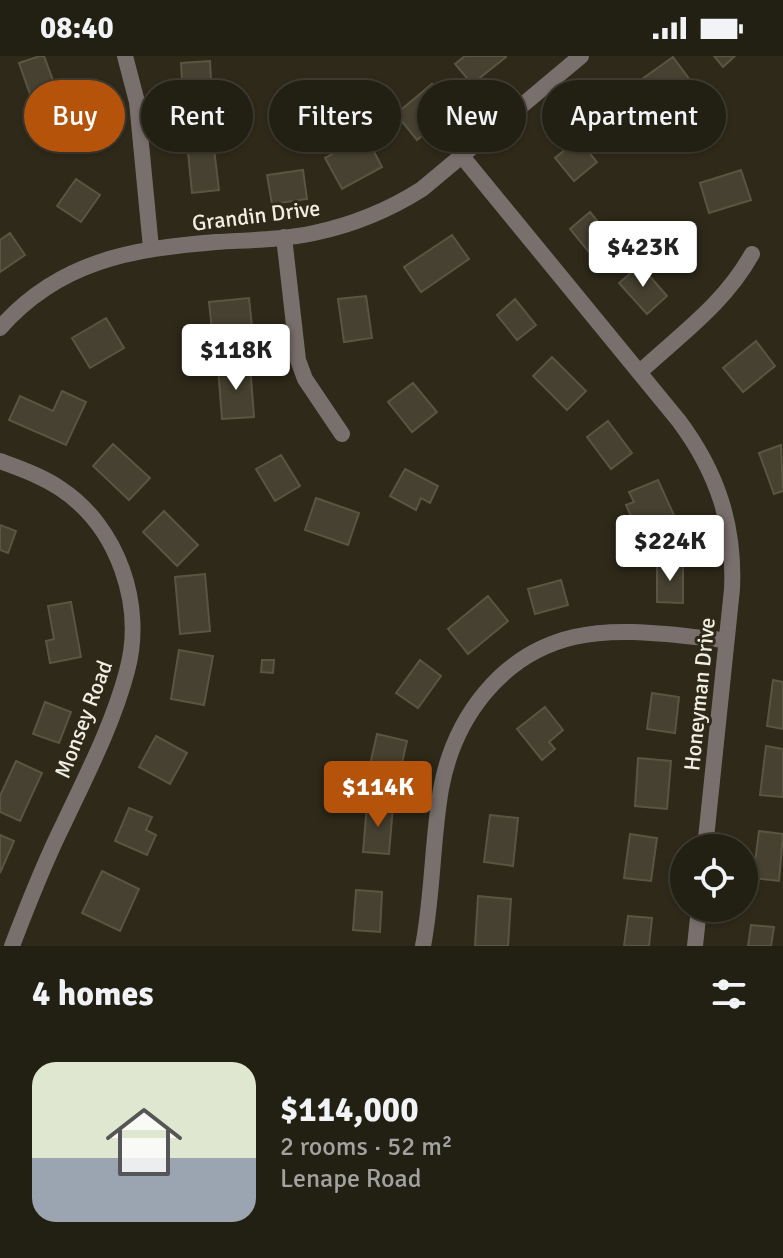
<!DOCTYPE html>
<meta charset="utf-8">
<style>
body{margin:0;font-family:Signika,sans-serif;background:#2e2c21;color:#f1f3f6;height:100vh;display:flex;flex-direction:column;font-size:30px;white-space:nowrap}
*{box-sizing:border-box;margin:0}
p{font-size:26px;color:#a2a2a0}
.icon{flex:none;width:44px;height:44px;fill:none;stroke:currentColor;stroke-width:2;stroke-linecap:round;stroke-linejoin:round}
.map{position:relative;height:890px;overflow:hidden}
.sheet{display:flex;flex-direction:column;background:#221f13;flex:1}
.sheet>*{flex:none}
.top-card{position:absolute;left:24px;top:24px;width:736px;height:72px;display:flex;gap:16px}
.fabs{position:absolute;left:670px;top:778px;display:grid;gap:16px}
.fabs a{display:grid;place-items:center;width:88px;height:88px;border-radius:50%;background:#221f13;box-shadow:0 2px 6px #0004,0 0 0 2px #3f3d33;font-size:40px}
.price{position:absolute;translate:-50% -68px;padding:0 18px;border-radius:8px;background:#fff;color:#222;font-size:26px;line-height:52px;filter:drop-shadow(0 2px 4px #0008)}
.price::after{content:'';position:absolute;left:50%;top:48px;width:24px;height:18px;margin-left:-12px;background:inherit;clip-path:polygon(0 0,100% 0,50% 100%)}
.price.selected{background:#b45309;color:#fff}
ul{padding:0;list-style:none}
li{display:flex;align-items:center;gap:24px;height:200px;padding:0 32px}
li+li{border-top:2px solid #3f3d33}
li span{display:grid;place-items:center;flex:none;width:224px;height:160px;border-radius:24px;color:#555}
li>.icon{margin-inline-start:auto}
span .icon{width:96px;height:96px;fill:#fffc;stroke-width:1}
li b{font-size:34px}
h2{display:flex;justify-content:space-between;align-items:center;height:96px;padding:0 32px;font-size:34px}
.pill{padding:0 28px;border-radius:36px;background:#221f13;box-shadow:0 2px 6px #0004,0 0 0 2px #3f3d33;font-size:28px;line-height:72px}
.pill.selected{background:#b45309;color:#fff}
.status{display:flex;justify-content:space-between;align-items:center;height:56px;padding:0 40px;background:#221f13;direction:ltr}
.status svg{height:22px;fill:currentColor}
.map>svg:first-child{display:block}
</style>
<div class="status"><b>08:40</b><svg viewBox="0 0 49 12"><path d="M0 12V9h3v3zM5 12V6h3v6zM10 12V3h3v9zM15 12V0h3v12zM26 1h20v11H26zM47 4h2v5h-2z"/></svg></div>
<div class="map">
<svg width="783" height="890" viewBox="0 0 783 890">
<rect width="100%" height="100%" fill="#2e2919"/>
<path fill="#464130" stroke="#5a5543" stroke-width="2" d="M40,0H44L62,49L37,58L19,7Z
M465,0H506V1L472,28L455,8Z
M714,0H735L723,11Z
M673,1L690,24L658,47L668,61L655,70L628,33Z
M210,5L212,42L183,44L181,7Z
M432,28L453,54L417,84L396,58Z
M366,80L382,111L342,133L325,102Z
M578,83L597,106L574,125L555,102Z
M214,93L219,134L192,137L188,96Z
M303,114L307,143L272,148L267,119Z
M741,114L751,144L709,157L700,127Z
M76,123L100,139L81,166L57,150Z
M590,156L622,195L602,212L570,173Z
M10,177L25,199L0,216V184Z
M452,179L469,203L421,236L404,211Z
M640,209L667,240L647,258L619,227Z
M366,240L372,282L344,286L338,243Z
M249,242L253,280L213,284L209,246Z
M515,243L536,269L517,284L497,259Z
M106,262L124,292L90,312L72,282Z
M756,285L775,310L743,336L723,312Z
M552,301L586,335L567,354L533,320Z
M250,309L254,361L222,363L218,312Z
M413,327L437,356L412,376L388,346Z
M62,335L86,346L66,389L9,364L20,340L53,355Z
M608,365L632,397L611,413L587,381Z
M113,388L150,422L129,444L93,410Z
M781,389L783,435L774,438L759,397Z
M281,399L300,430L275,445L256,413Z
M405,413L438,430L430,447L421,442L416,454L390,440Z
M658,424L677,466L641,482L626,449L634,446L629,436Z
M316,442L359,457L348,489L305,474Z
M164,455L198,489L177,510L143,476Z
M0,469L16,475L8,497L0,494Z
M657,508H683V547L657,546Z
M205,518L210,575L180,578L175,521Z
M561,524L568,549L535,558L528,533Z
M488,540L508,565L468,598L448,573Z
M71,546L81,601L50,607L46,585L54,583L48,550Z
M179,594L213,600L204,649L171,643Z
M262,604H274L273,617L261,616Z
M420,604L441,620L418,652L396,637Z
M773,624L783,626V673L767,670Z
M652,637L679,641L675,677L647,673Z
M45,646L71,656L59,687L33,678Z
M545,651L563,674L549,686L555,693L542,704L517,673Z
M377,678L407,685L397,729L367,722Z
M156,680L187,697L170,728L139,711Z
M766,690L783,693V741L760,739Z
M638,702L671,705L667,753L635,750Z
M16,705L42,717L20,765L0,756V740Z
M367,748L393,750L389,798L363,796Z
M129,752L152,761L146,774L156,779L147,799L115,785Z
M490,759L518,762L513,810L484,806Z
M759,775L783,778L779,825L753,822Z
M630,778L657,782L651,825L624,822Z
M0,779L14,785L0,817Z
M102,815L139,833L120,875L82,857Z
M356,834L382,836L380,876L353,874Z
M478,840L511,843L508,890H475Z
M628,860L652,862L649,890H624Z
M751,869L774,871L771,890H748Z"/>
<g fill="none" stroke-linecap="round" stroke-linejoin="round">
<path stroke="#79706d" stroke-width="16" d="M125,0L137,46L151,192
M461,99L679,365C717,416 735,469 732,533L705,792
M284,181L298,304L305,323L342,378
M0,272C59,205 131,193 216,186C249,184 282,184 314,177C352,169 389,154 422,133L581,0
M641,315C681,278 725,247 752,198
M0,405C21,413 42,420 61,433C118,471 145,549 127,615C113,668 87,718 64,767C44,807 28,848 12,890
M423,890C433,838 432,785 441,733C454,662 501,598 574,581C623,570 676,580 726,584
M695,890L699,852"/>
</g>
<g text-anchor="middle" stroke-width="6" stroke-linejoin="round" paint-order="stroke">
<g font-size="22" fill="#f1eee3" stroke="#2e2919">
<text transform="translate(256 159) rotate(-7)" y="8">Grandin Drive</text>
<text transform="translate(699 638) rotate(-84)" y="8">Honeyman Drive</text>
<text transform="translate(83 663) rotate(-69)" y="8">Monsey Road</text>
</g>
</g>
</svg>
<div class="fabs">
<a><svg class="icon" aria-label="locate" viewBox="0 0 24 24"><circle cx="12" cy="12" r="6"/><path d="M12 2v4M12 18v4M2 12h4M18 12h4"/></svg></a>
</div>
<b class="price" style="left:643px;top:233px">$423K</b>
<b class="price" style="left:236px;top:336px">$118K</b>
<b class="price" style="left:670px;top:527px">$224K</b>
<b class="price selected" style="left:378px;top:773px">$114K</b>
<div class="top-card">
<a class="pill selected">Buy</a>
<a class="pill">Rent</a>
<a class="pill">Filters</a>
<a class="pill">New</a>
<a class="pill">Apartment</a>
</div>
</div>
<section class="sheet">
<h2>4 homes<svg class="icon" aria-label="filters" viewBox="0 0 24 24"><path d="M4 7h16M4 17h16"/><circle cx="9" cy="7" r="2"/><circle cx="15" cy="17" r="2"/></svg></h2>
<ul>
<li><span style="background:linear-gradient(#dfe7d0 60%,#9aa5b1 0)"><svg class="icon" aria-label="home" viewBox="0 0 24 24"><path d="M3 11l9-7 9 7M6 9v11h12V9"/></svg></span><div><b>$114,000</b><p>2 rooms · 52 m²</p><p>Lenape Road</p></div></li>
</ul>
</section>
